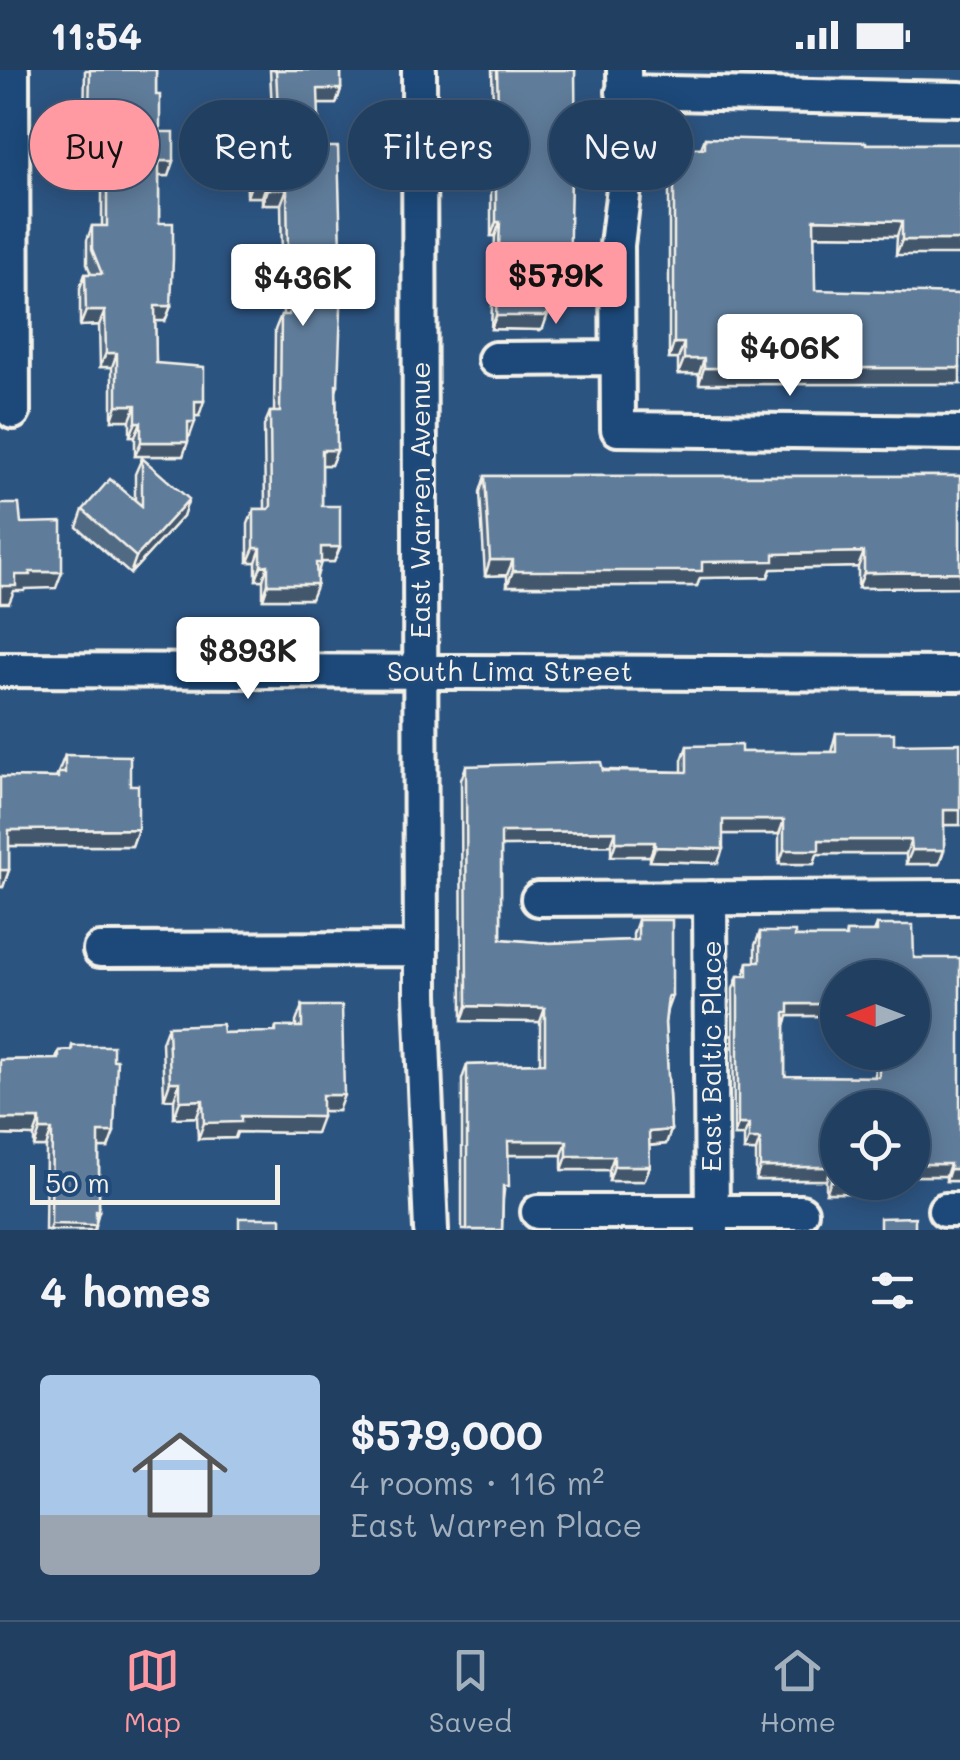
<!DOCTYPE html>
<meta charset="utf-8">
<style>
body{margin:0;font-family:Mali,sans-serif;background:#2d4a6a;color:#f1f3f6;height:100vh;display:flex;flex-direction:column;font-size:38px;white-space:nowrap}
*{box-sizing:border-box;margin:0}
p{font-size:32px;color:#a2afbd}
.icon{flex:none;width:55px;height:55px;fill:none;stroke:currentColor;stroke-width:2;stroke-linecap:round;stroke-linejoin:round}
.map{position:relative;height:1160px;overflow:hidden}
.sheet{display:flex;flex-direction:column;background:#213f61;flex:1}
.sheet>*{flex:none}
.top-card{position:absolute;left:30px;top:30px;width:900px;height:90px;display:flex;gap:20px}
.needle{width:65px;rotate:270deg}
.tools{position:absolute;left:820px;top:890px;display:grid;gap:20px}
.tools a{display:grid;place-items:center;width:110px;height:110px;border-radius:50%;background:#213f61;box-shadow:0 5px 25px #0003,0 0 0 2px #3e5876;font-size:50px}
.scale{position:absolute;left:30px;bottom:25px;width:250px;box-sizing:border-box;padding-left:10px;border:5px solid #f4f1e8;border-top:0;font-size:28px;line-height:35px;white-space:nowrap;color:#f4f1e8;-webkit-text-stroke:8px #1f4a7a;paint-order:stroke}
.price{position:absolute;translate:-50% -85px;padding:0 22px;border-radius:10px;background:#fff;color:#222;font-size:32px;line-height:65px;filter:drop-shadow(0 2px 5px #0008)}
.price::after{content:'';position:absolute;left:50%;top:60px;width:30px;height:22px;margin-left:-15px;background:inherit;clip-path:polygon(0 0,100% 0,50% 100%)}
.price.on{background:#ff9aa2;color:#111}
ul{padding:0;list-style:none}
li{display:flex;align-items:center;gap:30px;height:250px;padding:0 40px}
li+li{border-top:2px solid #3e5876}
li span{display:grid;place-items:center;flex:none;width:280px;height:200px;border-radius:10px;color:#555}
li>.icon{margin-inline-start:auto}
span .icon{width:120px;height:120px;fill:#fffc;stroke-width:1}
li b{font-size:42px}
h2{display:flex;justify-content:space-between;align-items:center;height:120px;padding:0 40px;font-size:42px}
.pill{padding:0 35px;border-radius:45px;background:#213f61;box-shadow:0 5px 25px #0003,0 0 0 2px #3e5876;font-size:35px;line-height:90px}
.pill.on{background:#ff9aa2;color:#111}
.status{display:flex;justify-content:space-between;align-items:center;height:70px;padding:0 50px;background:#213f61;direction:ltr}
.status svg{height:28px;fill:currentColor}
.tabs{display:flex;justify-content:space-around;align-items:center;height:140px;border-top:2px solid #3e5876;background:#213f61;font-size:28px;color:#a2afbd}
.tabs a{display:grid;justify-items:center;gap:5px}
.tabs .on{color:#ff9aa2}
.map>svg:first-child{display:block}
</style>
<div class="status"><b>11:54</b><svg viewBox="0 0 49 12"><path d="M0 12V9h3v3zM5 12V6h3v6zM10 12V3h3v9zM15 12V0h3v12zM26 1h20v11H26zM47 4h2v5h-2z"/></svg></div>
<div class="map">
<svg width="960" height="1160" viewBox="0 0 960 1160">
<rect width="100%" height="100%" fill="#2c5481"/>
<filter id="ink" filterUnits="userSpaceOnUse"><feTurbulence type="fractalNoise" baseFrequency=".01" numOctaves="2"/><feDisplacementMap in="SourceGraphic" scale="20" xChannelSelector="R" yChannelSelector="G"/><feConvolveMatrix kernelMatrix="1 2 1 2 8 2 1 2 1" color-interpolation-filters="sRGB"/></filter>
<g filter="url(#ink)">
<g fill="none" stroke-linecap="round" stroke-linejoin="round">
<g stroke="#f4f1e8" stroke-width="40">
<path id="minor" d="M12,0L13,342
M419,0L421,924L431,1160
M624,0L626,102L617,175L618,359L960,363
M623,22L960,29
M495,289L618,288
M0,600L960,604
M710,828L712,1160
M538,829L960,827
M100,880L421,879
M945,1140H960
M538,1142H801"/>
</g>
<use href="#minor" stroke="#1f4a7a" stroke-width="32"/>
</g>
<path fill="#516a84" stroke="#f4f1e8" stroke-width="2.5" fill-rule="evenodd" d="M85,0H156V25L160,62L174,91L169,106H159V153L171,236L165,251H155L156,293L199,346H195L183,386H135V366H130V350H112V297H100L99,255L80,256V218L85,204H91L87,194V170L92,156H102V110H83Z
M270,0H341V19L336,34H318L320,77L338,315L336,322L337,380L331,395H322V436L340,477L334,492H321L311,529H263V510H256V492H248V454L254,439H265L264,356L270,342H274L275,260L281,245H283L281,134H262V127H247L246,75L252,60H260L265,41L272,40Z
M492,0H575L571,114L564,234H548L543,258L540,260L491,259L495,166H491V110H486V88H473V58L478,45H487L491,35H493Z
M705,68L866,74H960L896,185L897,166L814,165L815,220L960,314H699V304H678V289H669V114L674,99H679V93L684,78H701Z
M142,388L183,446L130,504L77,457L83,440L135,430V404Z
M485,406H960V517L858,518V497L771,499L768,507L700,508L697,516H507V505L485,506L480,422Z
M836,663L894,674L960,755H944V780L939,794H906V784H817L814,794H779V764H723L718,793L650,791V786H611V775L501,776V869L550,873L633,870V864L638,850L672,926L667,940L665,953L671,1060L666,1074L649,1076L650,1096L644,1111H609V1100H562V1085H508L503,1130L502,1160H462V1009L467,995L540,993V952L462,951L461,710L466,696L682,702V690L687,676L741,682H831Z
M65,685L130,715L138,759L132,776H9V800L3,817H0V707L56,708Z
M877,855L914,888L960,1111H946V1106H912L838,1038L861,1123H826V1110H756V1081H744V1066H734L733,919L738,906H744L748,892H755V875L760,862L795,867H845L846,862H874ZM912,908V982H874L875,1007L785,1006V955L788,946H838Z
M302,936L338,1041H322L316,1063L237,1062L235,1068L198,1069L197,1047L174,1048V1029H164L162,972L168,956L223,963L275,962L276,957H296V952Z
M72,976L108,1078H99V1141L94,1160H45L46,1077H34V1066L0,1065V990L56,989L59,981L71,980Z"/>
<path fill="#42566c" stroke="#f4f1e8" stroke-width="2.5" d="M318,19H341L336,34H312Z
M478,74H491L486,88H473Z
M160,91H174L169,106H154Z
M88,95H107L102,110H83Z
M491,96H496L491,110H486Z
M252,112H267L262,127H247Z
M267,119H287L281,134H262Z
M814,149L902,151L897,166L808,165Z
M496,152H500L495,166H491Z
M902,170H960V185H896Z
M548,220H569L564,234L543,233Z
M155,236H171L165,251H150Z
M86,241H105L99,255L80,256Z
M548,244L543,258L540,260L491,259L496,246Z
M674,273H684L678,289H669Z
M106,283H117L112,297H100Z
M684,289H704L699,304H678Z
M704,298H960V314H699Z
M195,331H204L199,346H190Z
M117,335H136L130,350H112Z
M136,352H141L135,366H130Z
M188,352H195L190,366H183Z
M141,372H188L183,386H135Z
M322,380H337L331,395H317Z
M189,429L183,446L130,504L136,487Z
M321,477H340L334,492H316Z
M254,478H261L256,492H248Z
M864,482L858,497L771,499L768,507L700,508L697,516H507L513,501L702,492L774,484Z
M490,490H513L507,505L485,506Z
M268,495L263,510H256L261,496Z
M30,502H62L56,518L25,519L24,521H14L9,533H0V516L16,505Z
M960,502V517L858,518L864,503Z
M268,514H317L311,529H263Z
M944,740H960V755H939Z
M723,750H784L779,764H718Z
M138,759L132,776H3L9,760Z
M616,761L611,775L496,776L501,762Z
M819,770H911L906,784H817L814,794H779L784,780Z
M616,772H655L650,786H611Z
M655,777L723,779L718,793L650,791Z
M912,780H944L939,794H906Z
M0,800H9L3,817H0Z
M789,934H838V946H788L785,955H780Z
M467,936L545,938L540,952L462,951Z
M170,1012H180L174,1029H164Z
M322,1025H344L338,1041H316Z
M203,1030L197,1047L174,1048L180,1031Z
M241,1046L322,1047L316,1063L237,1062L235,1068L198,1069L204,1053Z
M0,1049H40L34,1066L0,1065Z
M738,1054H749L744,1066H734Z
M40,1060H52L46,1077H34Z
M671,1060L666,1074L644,1076L649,1062Z
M99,1062H114L108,1078H93Z
M749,1069H760L756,1081H744Z
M508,1071H567L562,1085H503Z
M567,1086H614L609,1100H562Z
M912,1094H950L946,1106H912Z
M614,1096H650L644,1111H609Z
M760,1097H831L826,1110H756Z
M950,1099H960V1111H946Z
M831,1111H838V1112H865L861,1123H826Z
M96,1141H99L94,1155H96L94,1160H49L51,1154Z"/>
<path fill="#5e7b9a" stroke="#f4f1e8" stroke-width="2.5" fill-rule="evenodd" d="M90,0H156V25H160V62H174V91H160L159,95V153H173V189L171,236H155L156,293L204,297V331H195V352H188V372H141V352H136V335H117V283H106L105,241H86L85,204H102L92,179V156H107V95H88Z
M276,0H341V19H318L320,77H338L342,213L338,315H336L337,380H322V436H340V477H321V493H316L317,514H268V495L261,496V478H254V439H269L271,436L270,342H280L281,245H289L287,119H267V112H252V60H265V41L278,40Z
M497,0H575L576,100H571L569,220H548V244L544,246H496L500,152H496V96H491V74H478V45H491V35H498Z
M705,68L866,72V74H960V170H902V151L814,149L815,220L960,224V298H704V289H684V273H674V99H684V78H705Z
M142,388L189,429L136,487L83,440L110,409L142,436Z
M485,406H960V502L864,503V482L774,484V491L702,492V501H513V490H490Z
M0,434H19L21,453L62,452V502H30V505H16V516H0Z
M836,663H894V674L960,673V740H944V780H912L911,770H819V780H784V750H723V779L655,777V772H616V761L501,762V869L550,873L638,870V850H672V926H668L665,953L671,1060L649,1062L650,1096H614V1086H567V1071H508L509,1116H503L502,1160H467V995L545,993V938L467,936L466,696L601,692L603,701L687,702V676L741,675V682H836Z
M65,685L130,686V715H138V759L9,760V800H0V707L58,708V703H65Z
M877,855H913L914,888H960V1099H950V1094H912V1038H838V1111H831V1097H760V1069H749V1054H738V906H748V892H760V862H795V867H846V862H877ZM838,908H912V982H879V1007L785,1006V943H789V934H838Z
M302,936H342L344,1025H322V1047L241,1046V1052L204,1053L203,1030L180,1031V1012H170L168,956L222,954L223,963L276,962V957H302Z
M72,976H113V990H117L114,1062H99V1141H96V1155L51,1154L52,1060H40V1049H0V990L59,989V981L72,980Z
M915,1147V1160H880V1148Z
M239,1148H281V1160H239Z"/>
</g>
<g text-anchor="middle" stroke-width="8" stroke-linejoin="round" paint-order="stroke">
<g font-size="28" fill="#f4f1e8" stroke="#1f4a7a">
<text transform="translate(420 430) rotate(-90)" y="10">East Warren Avenue</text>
<text x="510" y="611">South Lima Street</text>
<text transform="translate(711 986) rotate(-90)" y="10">East Baltic Place</text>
</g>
</g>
</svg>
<div class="tools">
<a><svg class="needle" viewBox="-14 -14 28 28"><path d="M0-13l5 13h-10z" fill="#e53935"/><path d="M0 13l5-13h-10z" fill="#a2afbd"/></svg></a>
<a><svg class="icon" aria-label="locate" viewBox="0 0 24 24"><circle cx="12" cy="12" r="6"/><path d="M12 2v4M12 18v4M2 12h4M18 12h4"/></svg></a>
</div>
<div class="scale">50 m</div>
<b class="price on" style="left:556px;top:257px">$579K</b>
<b class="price" style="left:303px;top:259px">$436K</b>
<b class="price" style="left:790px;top:329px">$406K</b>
<b class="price" style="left:248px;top:632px">$893K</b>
<div class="top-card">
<a class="pill on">Buy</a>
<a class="pill">Rent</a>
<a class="pill">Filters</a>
<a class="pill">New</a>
</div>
</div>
<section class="sheet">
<h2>4 homes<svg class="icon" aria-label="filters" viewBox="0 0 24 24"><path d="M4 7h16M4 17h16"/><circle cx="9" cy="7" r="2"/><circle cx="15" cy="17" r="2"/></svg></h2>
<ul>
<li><span style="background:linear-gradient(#a9c7e8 70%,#9aa5b1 0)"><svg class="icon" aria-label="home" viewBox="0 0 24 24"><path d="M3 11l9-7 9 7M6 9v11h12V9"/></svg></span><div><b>$579,000</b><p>4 rooms · 116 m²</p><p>East Warren Place</p></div></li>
</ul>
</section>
<nav class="tabs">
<a class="on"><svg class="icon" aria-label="map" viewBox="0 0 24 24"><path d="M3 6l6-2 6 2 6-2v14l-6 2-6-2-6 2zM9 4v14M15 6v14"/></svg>Map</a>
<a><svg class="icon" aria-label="saved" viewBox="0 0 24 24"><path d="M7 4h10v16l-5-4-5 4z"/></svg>Saved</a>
<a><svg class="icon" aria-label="home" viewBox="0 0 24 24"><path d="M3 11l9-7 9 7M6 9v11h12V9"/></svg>Home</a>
</nav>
